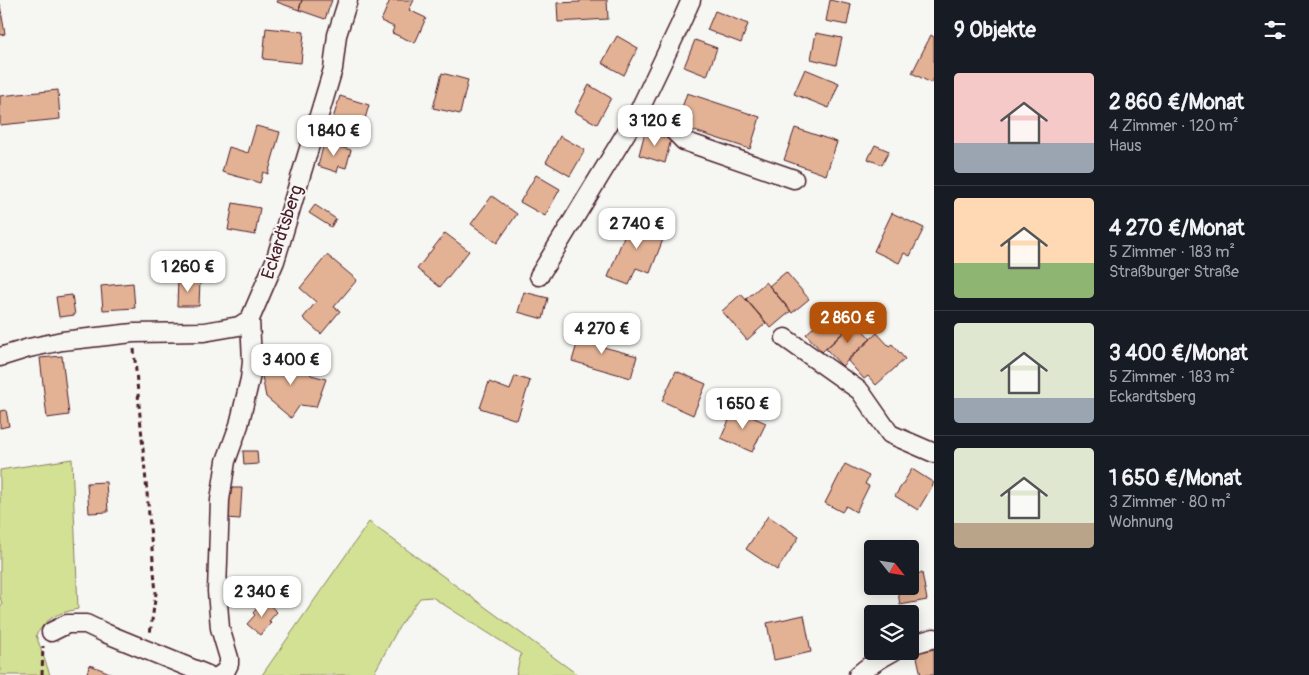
<!DOCTYPE html>
<html lang="de">
<meta charset="utf-8">
<style>
body{margin:0;font-family:Pangolin,sans-serif;background:#20242c;color:#f1f3f6;height:100vh;display:flex;flex-direction:column;font-size:19px;white-space:nowrap}
*{box-sizing:border-box;margin:0}
p{font-size:16px;color:#9ea1a6}
.icon{flex:none;width:28px;height:28px;fill:none;stroke:currentColor;stroke-width:2;stroke-linecap:round;stroke-linejoin:round}
.map{position:relative;flex:1;overflow:hidden}
.side{display:flex;flex-direction:column;background:#171b24;width:375px}
.side>*{flex:none}
.needle{width:32px;rotate:120deg}
.tools{position:absolute;left:864px;top:540px;display:grid;gap:10px}
.tools a{display:grid;place-items:center;width:55px;height:55px;border-radius:5px;background:#171b24;box-shadow:0 2px 12px #0003;font-size:25px}
.price{position:absolute;translate:-50% -42px;padding:0 11px;border-radius:10px;background:#fff;color:#222;font-size:16px;line-height:32px;filter:drop-shadow(0 1px 2px #0008)}
.price::after{content:'';position:absolute;left:50%;top:30px;width:15px;height:11px;margin-left:-8px;background:inherit;clip-path:polygon(0 0,100% 0,50% 100%)}
.price.on{background:#b45309;color:#fff}
ul{padding:0;list-style:none}
li{display:flex;align-items:center;gap:15px;height:125px;padding:0 20px}
li+li{border-top:1px solid #363941}
li span{display:grid;place-items:center;flex:none;width:140px;height:100px;border-radius:5px;color:#555}
li>.icon{margin-inline-start:auto}
span .icon{width:60px;height:60px;fill:#fffc;stroke-width:1}
li b{font-size:21px}
h2{display:flex;justify-content:space-between;align-items:center;height:60px;padding:0 20px;font-size:21px}
main{display:flex;flex:1;min-height:0}
.map>svg:first-child{display:block}
</style>
<main>
<div class="map">
<svg width="934" height="675" viewBox="0 0 934 675">
<rect width="100%" height="100%" fill="#f6f6f2"/>
<filter id="ink" filterUnits="userSpaceOnUse"><feTurbulence type="fractalNoise" baseFrequency=".02" numOctaves="2"/><feDisplacementMap in="SourceGraphic" scale="10" xChannelSelector="R" yChannelSelector="G"/><feConvolveMatrix kernelMatrix="1 2 1 2 8 2 1 2 1" color-interpolation-filters="sRGB"/></filter>
<g filter="url(#ink)">
<path fill="#d3e194" stroke="#8e8060" d="M72,459L78,609C56,614 49,616 36,635L50,675H0V605H2L0,596V470Z
M369,522L578,675H516L521,654L432,597L420,598L399,627L373,675H262Z"/>
<path fill="#e3b294" stroke="#4a1f2b" d="M278,0H302L299,10L277,2Z
M302,0H332L325,19L299,10Z
M390,0H414L409,10L426,18L415,43L392,33L394,27L381,21Z
M580,0H607L608,19L558,22L557,3L580,2Z
M830,0L851,5L847,25L826,21Z
M0,5L5,34L0,35Z
M715,11L748,24L741,43L707,30Z
M266,28L304,32L301,63L263,59Z
M816,33L842,38L836,65L811,59Z
M931,35L934,37V77L931,83L912,73Z
M617,36L638,48L624,75L602,63Z
M695,40L717,48L707,76L684,67Z
M805,69L839,83L829,108L794,94Z
M442,73L468,80L460,114L433,108Z
M589,85L611,98L597,124L575,112Z
M58,90L60,119L0,125V96Z
M687,93L760,117L750,149L676,125Z
M340,96L369,105L360,136L330,128Z
M256,126L280,132L268,174L263,172L260,183L222,172L229,147L248,153Z
M795,128L837,142L826,175L784,160Z
M645,132L671,139L665,163L639,155Z
M560,136L585,150L570,176L546,162Z
M324,143L351,150L346,168L339,166L337,172L318,166Z
M875,145L889,151L882,165L868,159Z
M536,175L560,189L545,216L520,202Z
M492,196L517,214L497,243L471,224Z
M233,203L260,208L255,235L228,230Z
M315,205L336,219L331,227L309,213Z
M892,213L924,228L910,256L904,253L899,263L874,251Z
M632,216L667,229L650,273L636,268L629,285L608,277Z
M445,233L469,251L440,287L417,269Z
M327,255L357,280L334,307L340,311L321,334L303,318L316,302L300,288Z
M786,272L809,299L792,313L769,286Z
M178,280H200L199,306H177Z
M766,282L791,311L771,328L746,299Z
M133,283L135,308L103,310L101,286Z
M524,292L548,298L543,319L518,312Z
M741,294L766,323L747,340L722,311Z
M72,295L75,315L59,317L56,297Z
M834,309L850,326L822,352L806,334Z
M855,322L871,339L842,366L826,349Z
M582,327L600,332L596,345L637,356L631,378L572,361Z
M877,333L889,346L892,344L905,359L876,385L868,376L864,379L847,360Z
M62,356L69,415L47,418L40,358Z
M283,357L290,366L306,363L311,375L326,379L316,407L300,405L291,418L266,397L261,371Z
M676,371L706,384L693,415L662,401Z
M515,376L530,381L517,420L480,408L489,382L510,390Z
M734,409L766,423L752,452L721,438Z
M6,410L9,426L0,428V411Z
M243,451H257L258,464L244,465Z
M845,464L869,476L865,484L869,486L856,512L846,506L842,512L825,503Z
M912,469L934,483L918,510L895,496Z
M106,482L108,512L89,513L87,483Z
M227,488H242L240,519L226,518Z
M768,516L799,537L777,570L746,549Z
M922,573L927,600L900,605L897,586H910V575Z
M264,600L277,612L269,621L271,623L260,635L247,624L255,615L253,613Z
M804,615L811,652L774,660L767,623Z
M934,649V675H921L916,653Z
M90,665L115,675H86Z"/>
<g fill="none" stroke-linecap="round" stroke-linejoin="round">
<g stroke="#4a1f2b" stroke-width="21">
<path id="minor" d="M637,115L667,124L684,141L794,179
M539,276L637,115L679,27L691,0
M785,338L860,391L890,434L934,453
M0,357L29,348L62,341L133,333L204,332L239,326L250,319
M51,632L67,624H86L105,633L208,675
M910,645L934,638
M220,675L222,674L226,670L229,664V658L220,628L217,591L220,500L226,461L239,425L250,379L252,362L250,319L275,261L333,69L337,35L348,0
M858,675C869,665 881,658 894,651"/>
</g>
<path stroke="#4a1f2b" stroke-width="3" stroke-dasharray="5 4" stroke-linecap="butt" d="M134,349L156,593L150,634
M42,675L43,646"/>
<use href="#minor" stroke="#f6f6f2" stroke-width="18"/>
</g>
</g>
<g text-anchor="middle" stroke-width="4" stroke-linejoin="round" paint-order="stroke">
<g font-size="18" fill="#4a1f2b" stroke="#f6f6f2">
<text transform="translate(282 232) rotate(-72)" y="6">Eckardtsberg</text>
</g>
</g>
</svg>
<div class="tools">
<a><svg class="needle" viewBox="-14 -14 28 28"><path d="M0-13l5 13h-10z" fill="#e53935"/><path d="M0 13l5-13h-10z" fill="#9ea1a6"/></svg></a>
<a><svg class="icon" aria-label="layers" viewBox="0 0 24 24"><path d="M12 4l9 5-9 5-9-5zM3 14l9 5 9-5"/></svg></a>
</div>
<b class="price" style="left:655px;top:147px">3 120 €</b>
<b class="price" style="left:334px;top:157px">1 840 €</b>
<b class="price" style="left:637px;top:250px">2 740 €</b>
<b class="price" style="left:188px;top:293px">1 260 €</b>
<b class="price on" style="left:848px;top:344px">2 860 €</b>
<b class="price" style="left:602px;top:355px">4 270 €</b>
<b class="price" style="left:291px;top:386px">3 400 €</b>
<b class="price" style="left:743px;top:430px">1 650 €</b>
<b class="price" style="left:262px;top:618px">2 340 €</b>
</div>
<section class="side">
<h2>9 Objekte<svg class="icon" aria-label="filters" viewBox="0 0 24 24"><path d="M4 7h16M4 17h16"/><circle cx="9" cy="7" r="2"/><circle cx="15" cy="17" r="2"/></svg></h2>
<ul>
<li><span style="background:linear-gradient(#f6c9c9 70%,#9aa5b1 0)"><svg class="icon" aria-label="home" viewBox="0 0 24 24"><path d="M3 11l9-7 9 7M6 9v11h12V9"/></svg></span><div><b>2 860 €/Monat</b><p>4 Zimmer · 120 m²</p><p>Haus</p></div></li>
<li><span style="background:linear-gradient(#ffd9b3 65%,#8fb573 0)"><svg class="icon" aria-label="home" viewBox="0 0 24 24"><path d="M3 11l9-7 9 7M6 9v11h12V9"/></svg></span><div><b>4 270 €/Monat</b><p>5 Zimmer · 183 m²</p><p>Straßburger Straße</p></div></li>
<li><span style="background:linear-gradient(#dfe7d0 75%,#9aa5b1 0)"><svg class="icon" aria-label="home" viewBox="0 0 24 24"><path d="M3 11l9-7 9 7M6 9v11h12V9"/></svg></span><div><b>3 400 €/Monat</b><p>5 Zimmer · 183 m²</p><p>Eckardtsberg</p></div></li>
<li><span style="background:linear-gradient(#dfe7d0 75%,#b9a48a 0)"><svg class="icon" aria-label="home" viewBox="0 0 24 24"><path d="M3 11l9-7 9 7M6 9v11h12V9"/></svg></span><div><b>1 650 €/Monat</b><p>3 Zimmer · 80 m²</p><p>Wohnung</p></div></li>
</ul>
</section>
</main>
